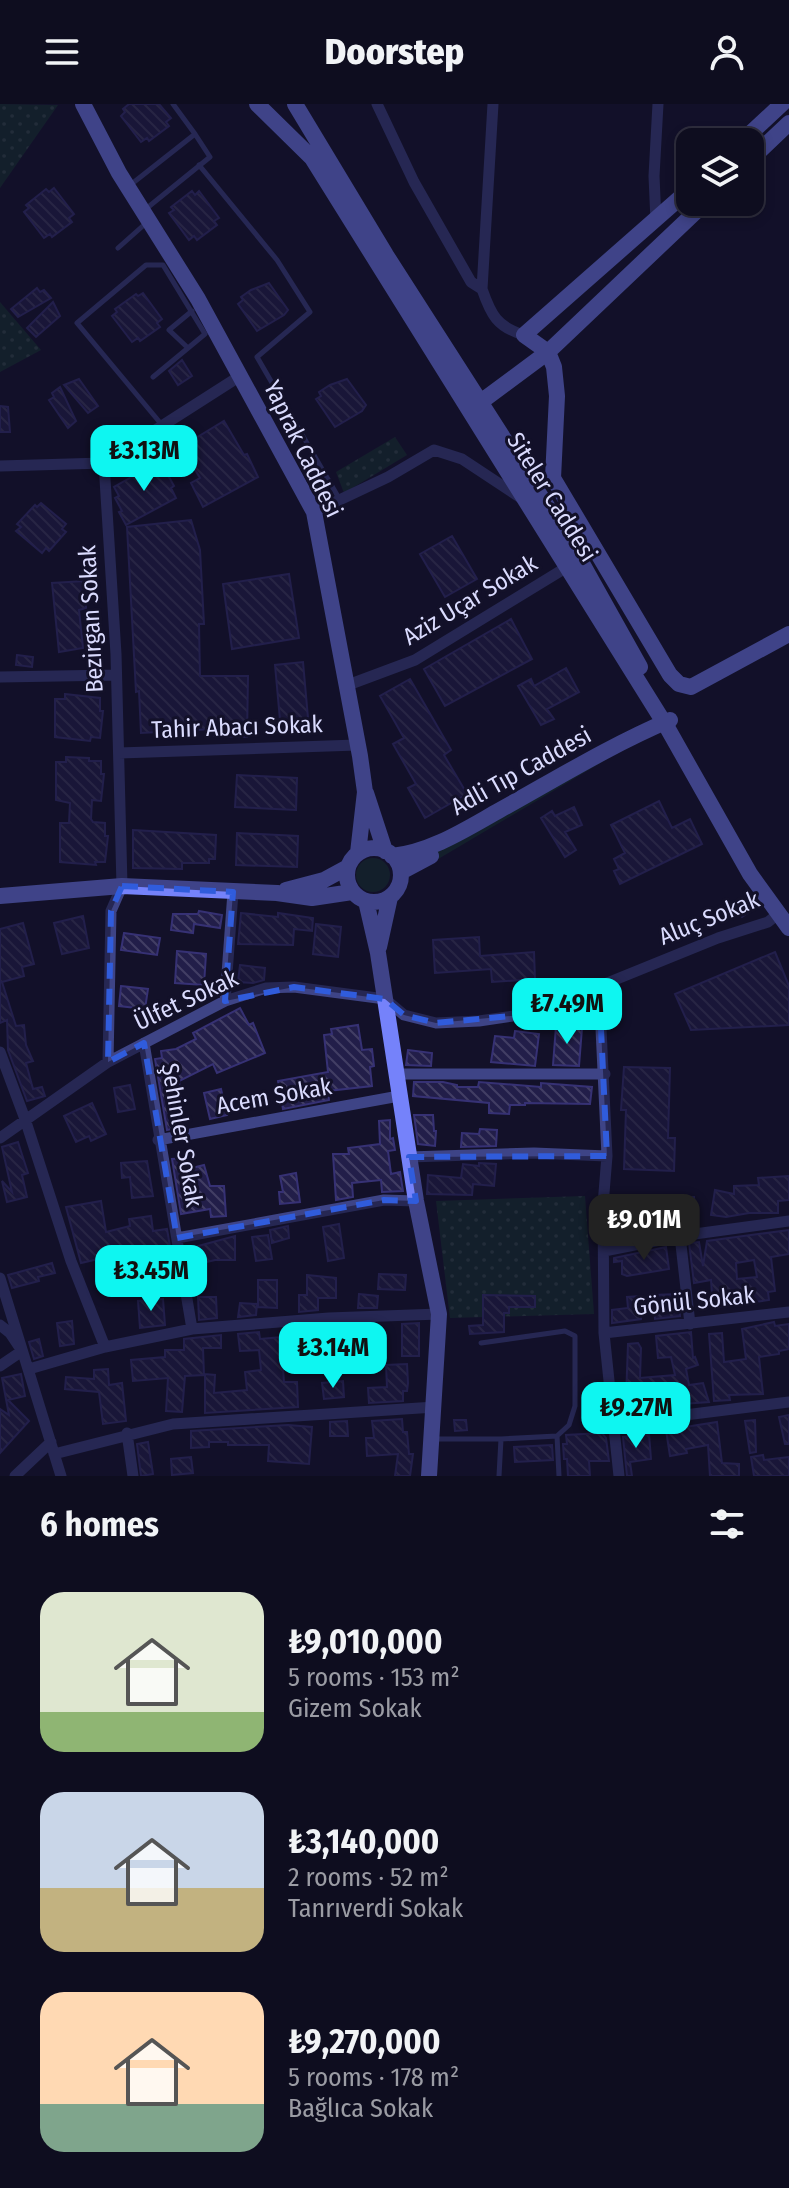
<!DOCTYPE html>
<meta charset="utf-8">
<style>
body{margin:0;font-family:"Fira Sans Condensed",sans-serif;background:#171628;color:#f1f3f6;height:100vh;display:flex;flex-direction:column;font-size:30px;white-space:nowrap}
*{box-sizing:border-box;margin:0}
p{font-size:26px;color:#9b9ca4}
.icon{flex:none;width:44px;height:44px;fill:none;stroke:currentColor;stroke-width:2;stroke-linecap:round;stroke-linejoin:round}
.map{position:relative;height:1372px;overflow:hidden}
.side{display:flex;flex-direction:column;background:#0e0d1f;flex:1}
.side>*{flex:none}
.buttons{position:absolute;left:676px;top:24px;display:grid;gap:16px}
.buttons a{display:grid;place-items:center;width:88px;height:88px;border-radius:16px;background:#0e0d1f;box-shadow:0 4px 12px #0003,0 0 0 2px #2e2d3d;font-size:40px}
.price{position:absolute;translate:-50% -68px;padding:0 18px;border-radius:16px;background:#0ef6f1;color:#111;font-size:26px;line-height:52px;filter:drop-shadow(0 2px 4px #0008)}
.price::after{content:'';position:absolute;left:50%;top:48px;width:24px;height:18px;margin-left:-12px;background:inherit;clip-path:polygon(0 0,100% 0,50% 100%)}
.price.active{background:#222;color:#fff}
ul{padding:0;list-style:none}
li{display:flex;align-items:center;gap:24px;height:200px;padding:0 40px}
li span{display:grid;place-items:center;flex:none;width:224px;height:160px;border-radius:24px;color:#555}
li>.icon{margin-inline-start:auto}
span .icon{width:96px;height:96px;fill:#fffc;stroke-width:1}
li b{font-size:34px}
h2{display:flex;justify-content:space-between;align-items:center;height:96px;padding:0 40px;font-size:34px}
header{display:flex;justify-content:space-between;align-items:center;height:104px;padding:0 40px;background:#0e0d1f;font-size:36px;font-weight:800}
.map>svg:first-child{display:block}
</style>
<header><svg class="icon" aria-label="menu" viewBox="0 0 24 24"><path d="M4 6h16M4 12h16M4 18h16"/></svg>Doorstep<svg class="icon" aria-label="person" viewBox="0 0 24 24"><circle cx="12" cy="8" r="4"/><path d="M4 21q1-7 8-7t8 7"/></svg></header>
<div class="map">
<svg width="789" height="1372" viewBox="0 0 789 1372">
<defs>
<pattern id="park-dots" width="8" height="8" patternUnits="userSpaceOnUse" patternTransform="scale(2)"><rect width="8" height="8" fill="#15322e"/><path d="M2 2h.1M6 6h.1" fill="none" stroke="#364f4d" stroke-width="1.8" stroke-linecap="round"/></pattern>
<pattern id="building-back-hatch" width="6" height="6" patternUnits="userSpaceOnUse" patternTransform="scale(2)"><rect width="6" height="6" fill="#221e49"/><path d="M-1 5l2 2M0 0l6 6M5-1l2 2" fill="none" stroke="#423e64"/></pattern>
</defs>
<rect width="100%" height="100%" fill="#131129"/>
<path fill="#15322e" d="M614,651L423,764L419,755Z
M356 771a17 17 0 1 1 34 0a17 17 0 1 1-34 0Z"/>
<path fill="url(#park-dots)" d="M0,0L58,1L0,84Z
M0,198L41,246L0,268Z
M395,333L407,351L344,389L336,368Z
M585,1092L594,1210L450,1214L436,1097Z"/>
<path fill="url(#building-back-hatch)" stroke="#363174" stroke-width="2" fill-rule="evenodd" d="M129,0H159L171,14L166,18L169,22L149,37L147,34L141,38L121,12L125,8L123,5Z
M54,84L74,110L69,114L72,118L52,133L50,130L44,134L24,108L29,104L26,101L46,85L49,88Z
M192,87L195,91L199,87L219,114L214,117L217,121L197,136L194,132L189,136L169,109L174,106L171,103Z
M269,179L288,206L284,211L257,227L238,200L243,196L241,193L251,186Z
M37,184L40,188L44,186L51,194L18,213L11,205Z
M143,189L162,215L157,219L160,223L140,237L138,234L132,238L112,212L117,208L115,205L136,190L138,192Z
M53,198L60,212L36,233L27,224Z
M182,256L192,272L178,281L169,267Z
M79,275L98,302L88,309L64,281Z
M347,275L366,301L362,307L335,323L316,295L321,292L319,288L330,281Z
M60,283L76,317L68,324L49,296L54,293L52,289Z
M0,302L8,303L10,328H0Z
M224,317L244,351L247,350L258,373L203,403L191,379L200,374L181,343Z
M160,357L174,382L171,384L176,394L126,421L119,408L122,407L115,394L119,392L114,383Z
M41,399L66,420L62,425L66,428L49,447L46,444L42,449L16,427L21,423L17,420L35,401L37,403Z
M191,416L200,446L204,520H199L200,572H248L247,633L214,632V625L141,629L139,587L136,588L127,423Z
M452,432L477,475L445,493L420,450Z
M289,470L299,534L232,545L223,480Z
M85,477L86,504L79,506L83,544L59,548L52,479Z
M511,515L532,555L445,602L424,565Z
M17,551L33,553L32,563L16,561Z
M303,558L309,625L281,627L275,561Z
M566,564L579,588L547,605L554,615L541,621L518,582L531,575L534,582Z
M410,575L451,646L444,651L467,690L425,714L408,684L416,680L393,640L404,634L380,592Z
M65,590L100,594V607H103L100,634L91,633L90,637L55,633V595H65Z
M580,629L586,638L571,646L566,637Z
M66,653L89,654V657H101V670H104L101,697L92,696L91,715L93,718L105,719V732H108L105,758H95L96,761L60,758V719H69L70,699L56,696V658H66Z
M237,671L297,674L296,706L235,703Z
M659,697L672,724L690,715L702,740L620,780L614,767L619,765L614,755L625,749L611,721Z
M574,703L582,721L565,728L576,746L565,753L541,714L552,707L555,712Z
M133,726L216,731L215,755H209V759H182V765L133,764Z
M237,729L298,732L297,763L236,761Z
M745,795L752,806L742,813L734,803Z
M199,807L222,811L220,824L194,820L193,829L171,826L173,810H198Z
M241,809L278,813V809L313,814L312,827L294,825L293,841L238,840Z
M83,812L89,844L62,850L54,819Z
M23,819L34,860L22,863L24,872L2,878L16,922L24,921L26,941L33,957L26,959L33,985L42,983L45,992L27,997L8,946L7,916L0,919V825Z
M316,820L341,823L338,853L313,850Z
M124,829L160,834L157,851L121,846Z
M479,833L480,852L534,848L535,875L492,878L491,865L435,869L433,836Z
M177,847L206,850L204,881L175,879Z
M775,848L789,882V921L691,926L675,890Z
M240,861L265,864L264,876L253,879L238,878Z
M121,882L148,885L145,905L119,902Z
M240,904L249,921L253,919L265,949L217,969L213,960L179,977L180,986L166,992L168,997L181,994L184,1014L176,1017L177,1024L167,1026L155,955L162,954L161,947L176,945L196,935L193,929Z
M358,921L362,946L372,945L374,962L370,963L372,982L328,987L329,996L283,1005L278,977L328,968L324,931L332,930L331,925Z
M556,922L582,924L579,962L553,961Z
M515,927L539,930L535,962L491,958L495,932L514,934Z
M408,946L432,949L431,962L406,961Z
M624,963L670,964L668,1034H675L674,1067L624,1065L626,1006H621Z
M414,978H443L457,981V983H478L479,978L541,983V979L592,983L590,1000L525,999V1001H510L509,1010L489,1009V999L413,992Z
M130,981L135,1005L118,1008L114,984Z
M221,985L227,1011L210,1015L204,989Z
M92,999L106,1030L91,1037L89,1032L76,1038L64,1012Z
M414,1011H433L434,1027H436L435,1042L418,1040Z
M390,1016V1035L393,1034L395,1046L388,1047L391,1070L400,1068L403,1087L382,1088L381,1076L352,1079L353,1093L336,1096L333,1050H349L348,1044L380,1040L379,1017Z
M480,1025L497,1026L496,1042L461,1043L462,1029L479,1030Z
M18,1038L28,1069L22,1071L27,1093L7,1098L2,1077L12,1088L2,1043Z
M187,1054L188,1065L204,1061L210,1082H224L226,1112L211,1113L210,1105L181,1110L172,1055Z
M147,1057L153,1092L132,1094L130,1073L122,1074L121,1059Z
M479,1059L496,1060L494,1082L473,1080L472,1091L427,1090L428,1071L461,1074L463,1060L479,1062Z
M296,1069L300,1098L280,1100L279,1088H283L280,1072Z
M789,1072V1096L778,1097V1109H749L726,1113L711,1111L715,1086L734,1090V1082L759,1081L758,1074Z
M694,1093L696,1116L646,1125L615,1123L617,1100L659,1103L658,1096Z
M101,1097L106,1128L130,1122L129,1115L151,1112L153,1127L167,1125L173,1160L153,1163L151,1147L123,1146L124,1149L81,1159L66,1103Z
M339,1120L344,1154L328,1157L323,1123Z
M288,1122L289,1134L272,1139L270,1126Z
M789,1126V1150L771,1153L775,1187L768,1188L769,1196L713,1204L711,1176L694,1179L689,1139L699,1138L703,1162L707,1137ZM754,1156L757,1173L737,1175L736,1159Z
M268,1131L272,1155L256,1157L252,1133Z
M235,1132V1156H215L190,1162L187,1145Z
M666,1143L669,1165L627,1172L622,1170V1157L614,1158V1154Z
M52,1159L55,1169L38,1173L39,1177L12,1184L8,1171Z
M379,1170L406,1171L405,1186L378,1185Z
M307,1171L336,1174V1194H318V1206L299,1208V1191H307Z
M258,1176H277V1204L258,1203Z
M359,1190L378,1192L377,1204H358Z
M678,1190L680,1212L655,1215L653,1191Z
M483,1191L535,1192V1203H509V1209H504V1228L470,1230L469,1222L483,1221Z
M642,1192L641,1215L612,1219V1206L628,1204L627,1193Z
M198,1193H216L217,1214L199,1216Z
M163,1195L165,1221L140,1224L138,1197Z
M240,1199L257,1200L256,1211L238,1213Z
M72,1217L74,1240L60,1242L57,1219Z
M774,1218L775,1222L789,1220V1245L779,1247V1250L759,1253L763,1290L729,1291L730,1296L714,1297L709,1230L722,1229L724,1258L746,1255L742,1225Z
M419,1219V1252H402V1220Z
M321,1223L324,1264L305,1265L304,1249L282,1250L284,1278H297L298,1303L205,1309V1270L215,1271L214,1289L247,1286L245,1268L261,1266L259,1246L240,1247L238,1230L259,1228L260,1235L282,1233V1226Z
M691,1228L693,1254L695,1253L698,1261L686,1265L689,1281L703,1279L709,1298L682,1300L681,1295L641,1298V1307H621L619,1295H626L628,1240L638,1239L641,1244L640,1274L675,1271L671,1253L658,1254L656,1232Z
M221,1231V1244H203L204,1271L185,1272L182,1308L166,1307L168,1274L133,1277L131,1256L165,1253V1246H184V1235Z
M39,1235L43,1252L34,1255L29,1238Z
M407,1260L408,1279L407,1287H403V1297L369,1299L368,1284L387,1283L386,1261Z
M108,1265L109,1281L122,1279L126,1317L103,1320L99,1288L65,1285L66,1273L94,1275V1266Z
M21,1270L25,1292L8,1296L29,1317L0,1349V1305L9,1311L2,1274Z
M343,1277L344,1293L324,1295L322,1279Z
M789,1311V1340H785L779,1313Z
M402,1315L403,1328H407L409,1350H413L410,1372H395L398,1350L367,1352L366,1334H374L372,1317Z
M454,1316H466L467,1326L455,1327Z
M755,1316L756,1348L750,1349L745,1317Z
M347,1317L348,1332H330V1318Z
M717,1318L722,1359L739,1360V1372H710L708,1341L686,1345L687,1349L670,1352L666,1326Z
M288,1321L312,1323L309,1360L268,1357L269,1341H228V1338H209V1343L191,1344V1327Z
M602,1329L606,1334L609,1357H589L590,1372H568L567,1355H564L563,1340H567L566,1331Z
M649,1330L651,1355L630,1358L632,1372H627L623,1333Z
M148,1338L153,1370L141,1372L137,1340Z
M552,1341L553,1356L515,1358L514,1343Z
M763,1351L764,1356L789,1353V1372H754L751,1353Z
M191,1353L193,1369L172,1371L171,1355Z"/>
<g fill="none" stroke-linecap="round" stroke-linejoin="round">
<path stroke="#3e4486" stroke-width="5" d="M199,61L277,156L310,208L257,253L340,396
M129,82L195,30L173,0
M147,104L210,53L195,30
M118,144L145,120
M188,244L169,226L192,207
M153,273L205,230L163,161H146L77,219L162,321
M557,1332L559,1372
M435,1335H501L557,1332L569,1321L575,1302V1232L565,1227L481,1239
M499,1372L501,1335"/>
<path stroke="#3e4486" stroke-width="11" d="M377,0L414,78L471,178L482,185
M493,0L482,185C491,211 497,223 524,231
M656,117L654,72L658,0
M0,362L104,359
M314,408L388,373L434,346L462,355L521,394
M0,573L116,571
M348,581L415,556L567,463
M119,649L357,641
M599,882L607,1052L603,1101L604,1229L619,1372
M225,897L233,788
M144,939L192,1225
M0,948L25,1015L71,1157L105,1243
M108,958L111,807L122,782L116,550L104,359L240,272
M395,970H605
M0,1034L108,958L225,897L266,884L294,883L385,895L404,911L436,919L479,917L520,911L580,890L718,834L768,818L778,810
M158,1036L399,992
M409,1053L534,1049L607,1052
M680,1132L690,1220
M177,1134L384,1096L416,1097
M604,1147L680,1132L789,1117
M0,1174L61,1372
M0,1221L10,1229L22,1247L0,1262
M604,1229L789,1208
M29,1265L105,1243L192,1225L329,1214L439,1210
M613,1320L789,1298
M127,1329L133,1372
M54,1350L173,1320L435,1303
M15,1372L51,1338"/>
<path stroke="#7582fa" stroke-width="16" d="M83,0L119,69L198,195L314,408L360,652L365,688L358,749
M257,0L312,54L668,625L750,770L789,824
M295,0L386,151L570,438L640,563
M741,38L782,0
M750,56L789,19
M706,98L548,248L554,263L557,292L553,374L670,571L679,580L691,583L789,530
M482,297L548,248L524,231L690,85
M366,689L385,747
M347 771a27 27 0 1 1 54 0a27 27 0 1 1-54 0Z
M392,752C431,748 466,725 500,706C556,675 611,641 670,616
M401,768L431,752
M286,786L324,776L348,763
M0,792L122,782L277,789L312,794L352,788
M366,797L378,849L416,1097L439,1210L429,1372
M379,843L390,793"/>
</g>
<path d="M0 0H789V1372H0ZM122,782L233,788L225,897L294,883L385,895L404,911L436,919L520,911L599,882L607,1052L409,1053L416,1097L384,1096L177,1134L144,939L108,958L111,807Z" fill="#131129" fill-opacity=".55" fill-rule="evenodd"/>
<path fill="none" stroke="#305cdc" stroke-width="6" stroke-dasharray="16 10" stroke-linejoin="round" d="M122,782L233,788L225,897L294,883L385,895L404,911L436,919L520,911L599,882L607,1052L409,1053L416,1097L384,1096L177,1134L144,939L108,958L111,807Z"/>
<g text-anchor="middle" stroke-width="6" stroke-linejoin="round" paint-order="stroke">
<g font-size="24" fill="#dadbfe" stroke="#131129">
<text transform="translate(303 345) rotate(64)" y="8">Yaprak Caddesi</text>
<text transform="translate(552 393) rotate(58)" y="8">Siteler Caddesi</text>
<text transform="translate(470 496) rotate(-31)" y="8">Aziz Uçar Sokak</text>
<text transform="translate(91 515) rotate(-93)" y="8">Bezirgan Sokak</text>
<text transform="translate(237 623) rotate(-2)" y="8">Tahir Abacı Sokak</text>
<text transform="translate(521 667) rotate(-29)" y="8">Adli Tıp Caddesi</text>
<text transform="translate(709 814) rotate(-22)" y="8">Aluç Sokak</text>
<text transform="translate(186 896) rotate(-25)" y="8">Ülfet Sokak</text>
<text transform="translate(274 992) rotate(-10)" y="8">Acem Sokak</text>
<text transform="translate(182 1031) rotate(80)" y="8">Şehinler Sokak</text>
<text transform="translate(694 1197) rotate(-6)" y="8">Gönül Sokak</text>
</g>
</g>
</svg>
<div class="buttons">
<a><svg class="icon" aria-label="layers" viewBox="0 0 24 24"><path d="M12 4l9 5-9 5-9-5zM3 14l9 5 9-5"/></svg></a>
</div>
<b class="price" style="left:144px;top:389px">₺3.13M</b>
<b class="price" style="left:567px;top:942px">₺7.49M</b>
<b class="price active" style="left:644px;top:1158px">₺9.01M</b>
<b class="price" style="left:151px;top:1209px">₺3.45M</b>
<b class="price" style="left:333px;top:1286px">₺3.14M</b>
<b class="price" style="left:636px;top:1346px">₺9.27M</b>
</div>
<section class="side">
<h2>6 homes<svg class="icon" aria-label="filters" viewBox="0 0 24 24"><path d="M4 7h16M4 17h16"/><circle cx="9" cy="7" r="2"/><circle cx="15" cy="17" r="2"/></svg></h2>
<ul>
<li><span style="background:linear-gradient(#dfe7d0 75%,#8fb573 0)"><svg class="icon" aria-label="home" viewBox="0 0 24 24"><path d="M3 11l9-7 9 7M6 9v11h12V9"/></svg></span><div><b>₺9,010,000</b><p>5 rooms · 153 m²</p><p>Gizem Sokak</p></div></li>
<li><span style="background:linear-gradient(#c9d6e8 60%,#c2b280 0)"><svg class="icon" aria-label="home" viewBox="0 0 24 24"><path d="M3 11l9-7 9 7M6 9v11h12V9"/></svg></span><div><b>₺3,140,000</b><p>2 rooms · 52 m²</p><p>Tanrıverdi Sokak</p></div></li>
<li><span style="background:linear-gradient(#ffd9b3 70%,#7fa58c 0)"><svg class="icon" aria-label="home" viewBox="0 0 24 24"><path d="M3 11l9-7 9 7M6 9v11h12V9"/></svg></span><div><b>₺9,270,000</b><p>5 rooms · 178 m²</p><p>Bağlıca Sokak</p></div></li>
</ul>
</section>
